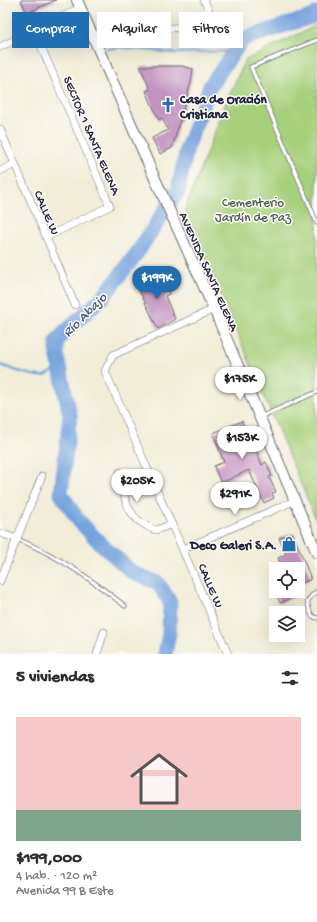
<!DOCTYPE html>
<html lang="es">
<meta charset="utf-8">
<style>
body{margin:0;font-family:"Gochi Hand",sans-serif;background:#f7f7f7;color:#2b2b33;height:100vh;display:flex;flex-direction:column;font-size:15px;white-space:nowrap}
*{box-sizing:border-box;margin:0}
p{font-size:13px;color:#7c7c81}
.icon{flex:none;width:22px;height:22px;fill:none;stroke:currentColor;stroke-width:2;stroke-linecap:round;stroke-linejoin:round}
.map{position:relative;height:654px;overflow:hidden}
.side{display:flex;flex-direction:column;background:#fff;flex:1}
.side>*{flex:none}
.guide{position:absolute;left:12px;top:12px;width:293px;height:36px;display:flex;gap:8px}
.tools{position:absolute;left:269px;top:562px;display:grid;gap:8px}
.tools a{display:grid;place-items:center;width:36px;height:36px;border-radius:0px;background:#fff;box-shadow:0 4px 16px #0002;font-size:20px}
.price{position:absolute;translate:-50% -34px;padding:0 9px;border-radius:14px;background:#fff;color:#222;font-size:13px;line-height:26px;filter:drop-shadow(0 1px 2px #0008)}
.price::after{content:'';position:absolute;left:50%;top:24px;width:12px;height:9px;margin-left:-6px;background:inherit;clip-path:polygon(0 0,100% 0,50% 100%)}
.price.active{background:#1f6fb2;color:#fff}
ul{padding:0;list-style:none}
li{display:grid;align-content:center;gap:8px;height:212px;padding:0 16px}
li+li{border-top:1px solid #e1e1e2}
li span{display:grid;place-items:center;height:124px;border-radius:0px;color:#555}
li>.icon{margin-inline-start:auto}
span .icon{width:72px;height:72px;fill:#fffc;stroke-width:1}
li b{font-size:17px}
h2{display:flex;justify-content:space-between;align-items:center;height:48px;padding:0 16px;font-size:17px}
.chip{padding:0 14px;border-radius:0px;background:#fff;box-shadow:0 4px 16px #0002;font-size:14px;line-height:36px}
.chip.active{background:#1f6fb2;color:#fff}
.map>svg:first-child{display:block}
</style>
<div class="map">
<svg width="317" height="654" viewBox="0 0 317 654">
<rect width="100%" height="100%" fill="#fdfcf7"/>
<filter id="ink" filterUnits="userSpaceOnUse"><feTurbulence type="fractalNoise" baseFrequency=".025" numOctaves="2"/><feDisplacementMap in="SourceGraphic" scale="8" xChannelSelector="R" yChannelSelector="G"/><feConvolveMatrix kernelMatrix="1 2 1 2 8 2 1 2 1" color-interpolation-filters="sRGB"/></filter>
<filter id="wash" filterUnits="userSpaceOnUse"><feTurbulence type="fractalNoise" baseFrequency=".012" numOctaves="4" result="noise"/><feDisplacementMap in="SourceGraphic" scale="16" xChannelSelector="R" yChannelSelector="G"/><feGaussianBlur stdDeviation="0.9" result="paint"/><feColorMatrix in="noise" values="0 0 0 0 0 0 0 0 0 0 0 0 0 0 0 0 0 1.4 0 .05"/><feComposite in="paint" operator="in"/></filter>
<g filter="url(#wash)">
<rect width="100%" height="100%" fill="#f1edd8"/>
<path fill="#a7d07b" stroke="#64795b" d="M317,25V522L185,209L227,100L245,60Z"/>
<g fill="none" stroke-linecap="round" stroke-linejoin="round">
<path stroke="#74a2dd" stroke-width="2.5" d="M107,49L120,47L175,53L235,51
M0,365C10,368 34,378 44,376C50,375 55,369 59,365"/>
<path stroke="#74a2dd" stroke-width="15" d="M165,654L169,633L170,602L158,583L133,573L100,543L79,521L61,494L70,415L57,354V341L64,333L104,296L137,253L178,191L187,148L210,86L243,39L314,16L317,13"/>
</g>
<g id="blocks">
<path fill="#c393bf" d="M21,0H56L27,13Z
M140,66H182L193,69L191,82L172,148L160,154L152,138L168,130L162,118L159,120L146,91L150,89Z
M163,272L169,294L165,296L175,319L158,329L137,286Z
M242,421L253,449L255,448L262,465L266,462L272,476L269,477L276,492L272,493L274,498L264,503L249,470L221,483L214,466L224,462L213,433Z
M293,533L311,579L298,585V569H283L278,558L286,554L279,538Z
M275,591H291L294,597L280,603Z"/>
</g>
</g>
<g filter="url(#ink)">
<use href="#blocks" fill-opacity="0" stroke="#6a6972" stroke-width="1"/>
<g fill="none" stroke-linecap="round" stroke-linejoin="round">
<g stroke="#6a6972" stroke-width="5">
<path id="lane" d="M317,40L251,67L317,223
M260,417L317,392
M17,539C57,555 91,579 125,606
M317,591C305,601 306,602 312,616L317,618"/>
</g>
<g stroke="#6a6972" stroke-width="8">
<path id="street" d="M34,30L110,206L46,237
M92,35L127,29L205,27L210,23L212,18L204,0
M0,47L80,8
M0,129L75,305
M0,171L15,164
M214,309L113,355L105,371L228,654
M120,472C122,492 126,515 145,525C149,527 153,530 157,530L172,524
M0,533L17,539
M183,549L294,501
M0,581L42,476
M97,654L104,632"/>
</g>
<g stroke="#6a6972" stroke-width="12">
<path id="secondary" d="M77,0L152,172L214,309L317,553"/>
</g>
<use href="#lane" stroke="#fff" stroke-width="3.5"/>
<use href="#street" stroke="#fff" stroke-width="7"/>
<use href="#secondary" stroke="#fff" stroke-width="10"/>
</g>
</g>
<defs>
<g id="church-bare" transform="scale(1.2)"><path d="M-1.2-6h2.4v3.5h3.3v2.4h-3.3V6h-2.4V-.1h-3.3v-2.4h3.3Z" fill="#1f6fb2" stroke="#fdfcf7" stroke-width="2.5" paint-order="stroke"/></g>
<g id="shop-bare" transform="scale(1.2)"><path d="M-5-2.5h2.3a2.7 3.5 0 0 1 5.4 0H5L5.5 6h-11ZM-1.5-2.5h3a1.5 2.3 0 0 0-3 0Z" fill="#1f6fb2" stroke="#fdfcf7" stroke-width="2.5" paint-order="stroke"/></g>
</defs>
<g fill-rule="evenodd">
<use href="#church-bare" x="168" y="105"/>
<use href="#shop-bare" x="289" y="544"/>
</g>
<g text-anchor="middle" stroke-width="3" stroke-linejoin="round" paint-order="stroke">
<g font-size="13" font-weight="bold" fill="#22223b" stroke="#fdfcf7" text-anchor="start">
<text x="180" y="103">Casa de Oración<tspan x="180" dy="15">Cristiana</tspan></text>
<text x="277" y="549" text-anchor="end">Deco Galeri S.A.</text>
</g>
<g font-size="13" fill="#22223b" stroke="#fdfcf7">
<text transform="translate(93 135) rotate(67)" y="5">SECTOR 1 SANTA ELENA</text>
<text transform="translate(48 212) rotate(67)" y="5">CALLE W</text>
<text transform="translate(210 271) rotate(66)" y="5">AVENIDA SANTA ELENA</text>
<text transform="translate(212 585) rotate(67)" y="5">CALLE W</text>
</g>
<g font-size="13" fill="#515f51" stroke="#fdfcf7">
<text x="253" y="206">Cementerio<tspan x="253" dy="15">Jardín de Paz</tspan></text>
</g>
<g font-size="14" font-style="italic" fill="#475c84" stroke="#fdfcf7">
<text transform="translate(84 314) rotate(-45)" y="5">Río Abajo</text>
</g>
</g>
</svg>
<div class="tools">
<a><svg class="icon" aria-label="locate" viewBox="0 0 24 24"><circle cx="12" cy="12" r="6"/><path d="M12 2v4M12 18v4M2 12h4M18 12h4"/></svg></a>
<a><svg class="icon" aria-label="layers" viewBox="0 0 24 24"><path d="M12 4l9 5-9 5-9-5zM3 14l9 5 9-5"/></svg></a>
</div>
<b class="price active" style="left:157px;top:300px">$199K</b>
<b class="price" style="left:240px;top:401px">$175K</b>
<b class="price" style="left:242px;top:460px">$153K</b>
<b class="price" style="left:137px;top:503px">$205K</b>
<b class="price" style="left:235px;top:516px">$291K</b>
<div class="guide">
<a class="chip active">Comprar</a>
<a class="chip">Alquilar</a>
<a class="chip">Filtros</a>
</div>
</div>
<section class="side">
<h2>5 viviendas<svg class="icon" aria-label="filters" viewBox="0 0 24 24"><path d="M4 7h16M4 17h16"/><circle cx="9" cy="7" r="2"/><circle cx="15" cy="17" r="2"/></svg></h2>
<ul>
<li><span style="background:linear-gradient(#f6c9c9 75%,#7fa58c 0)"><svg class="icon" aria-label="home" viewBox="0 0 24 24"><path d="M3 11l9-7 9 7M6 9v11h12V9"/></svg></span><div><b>$199,000</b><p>4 hab. · 120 m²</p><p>Avenida 99 B Este</p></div></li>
</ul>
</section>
